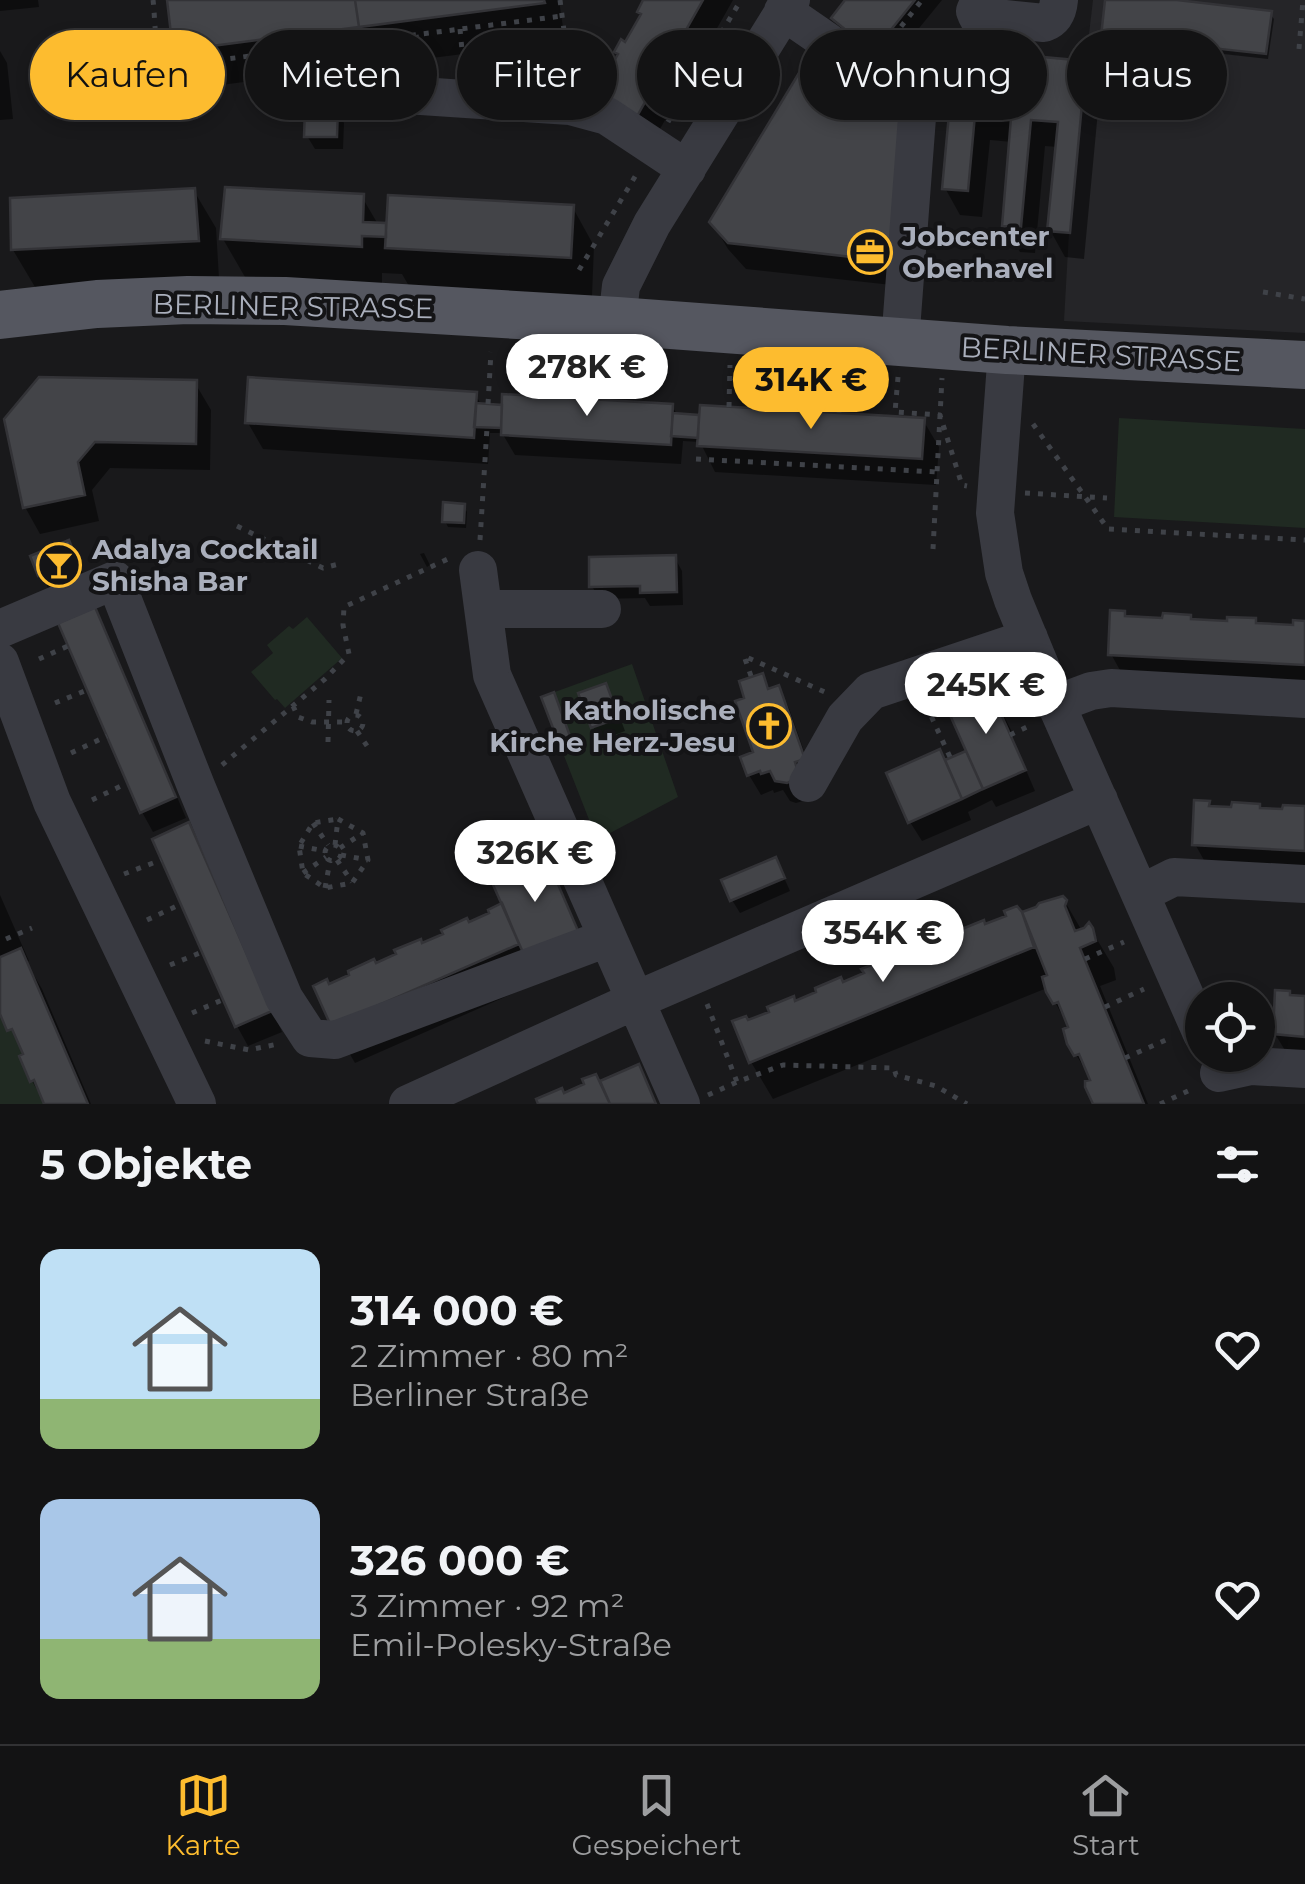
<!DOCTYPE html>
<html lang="de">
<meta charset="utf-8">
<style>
body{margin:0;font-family:Montserrat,sans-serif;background:#1c1c1d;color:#f1f3f6;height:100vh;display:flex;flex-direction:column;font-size:38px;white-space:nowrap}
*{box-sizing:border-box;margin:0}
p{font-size:32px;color:#9d9ea0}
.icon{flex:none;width:55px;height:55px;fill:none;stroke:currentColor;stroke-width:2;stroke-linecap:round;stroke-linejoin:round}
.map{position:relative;height:1104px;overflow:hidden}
.side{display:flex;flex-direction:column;background:#131314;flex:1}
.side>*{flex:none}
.hud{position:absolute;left:30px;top:30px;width:1245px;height:90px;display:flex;gap:20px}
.controls{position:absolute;left:1185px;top:982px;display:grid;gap:20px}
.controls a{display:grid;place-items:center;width:90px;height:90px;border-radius:50%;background:#131314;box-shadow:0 5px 15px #0003,0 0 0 2px #323234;font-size:50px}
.price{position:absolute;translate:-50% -85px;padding:0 22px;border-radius:35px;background:#fff;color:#222;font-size:32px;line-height:65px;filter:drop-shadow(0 2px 5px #0008)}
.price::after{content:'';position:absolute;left:50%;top:60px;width:30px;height:22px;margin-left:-15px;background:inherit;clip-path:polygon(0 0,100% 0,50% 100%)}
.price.active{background:#fdbc2f;color:#111}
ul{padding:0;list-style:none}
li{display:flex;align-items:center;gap:30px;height:250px;padding:0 40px}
li span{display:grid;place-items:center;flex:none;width:280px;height:200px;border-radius:20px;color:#555}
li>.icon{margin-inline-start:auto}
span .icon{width:120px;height:120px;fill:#fffc;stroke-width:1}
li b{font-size:42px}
h2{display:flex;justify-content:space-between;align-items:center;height:120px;padding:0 40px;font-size:42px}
.pill{padding:0 35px;border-radius:45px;background:#131314;box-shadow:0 5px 15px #0003,0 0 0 2px #323234;font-size:35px;line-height:90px}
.pill.active{background:#fdbc2f;color:#111}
.dock{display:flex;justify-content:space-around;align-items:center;height:140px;border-top:2px solid #323234;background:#131314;font-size:28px;color:#9d9ea0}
.dock a{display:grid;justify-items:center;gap:5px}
.dock .active{color:#fdbc2f}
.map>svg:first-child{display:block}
</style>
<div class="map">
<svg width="1305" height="1104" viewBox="0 0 1305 1104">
<rect width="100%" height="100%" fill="#19191b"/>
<path fill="#252528" d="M1093,0H1305V333L1064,321L1072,179Z"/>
<path fill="#202a22" d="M1119,418L1305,429V528L1114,517Z
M307,617L342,658L285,708L277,699L275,700L251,672L273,653L267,645L289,626L293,629Z
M632,664L678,797L597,840L541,697Z
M0,1014L7,1031L12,1029L23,1054L19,1057L29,1081L34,1080L44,1104H0Z"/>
<path fill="#0007" d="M0,0H38L39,7L0,11Z
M179,0H559L565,41L197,88L175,51Z
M651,0H733L652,143L614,121L619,57L616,52L626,45Z
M848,0H942L885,70L845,38L834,18Z
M1107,0H1155L1270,14L1274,19L1268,59L1107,41L1103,35Z
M0,51L7,63L13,119L0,120Z
M957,51L1084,64L1100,90L1084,259L1065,257L1050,230L1058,147L1045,146L1035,253L1020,252L1004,225L1012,142L990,140L982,217L960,215L945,188Z
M806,66L910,287L746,269L728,249L712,222Z
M320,100L326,110H336L344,123L343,149H315L307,136Z
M194,191L216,228L219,278L35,287L13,250Z
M362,197L379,226L573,208L594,246L592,296L409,286L402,274L382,273V284L245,277L223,239Z
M195,383L211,410L210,470L110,468L92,490L99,521L40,534L25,507L7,420Z
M475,394L482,406H672L678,416L697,418L701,425L923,420L939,447L936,485L715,472L700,442L683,441L681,464L515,455L502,433H490L488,464L263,449L248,423Z
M464,506L467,512L466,528L448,527L445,521Z
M424,553L430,565L427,567L420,554Z
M75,556L86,581L57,584L48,588L33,558Z
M675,558L682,571L683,605L650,606L645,598L599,599L592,586Z
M94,610L106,630L186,818L153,832L142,812Z
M1124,614L1127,618L1192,622L1255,621L1258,625L1295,627L1305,623V690L1126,681L1111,654Z
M762,676L771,691L778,688L789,708L814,780L803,801L796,803L790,801L783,790L774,793L773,790L761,795L749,775L743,758L757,754L748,699Z
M605,686L613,699L625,731L601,740L593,727L581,695Z
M990,688L1013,734L1011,735L1035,791L996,807L992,800L968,812L971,820L922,841L910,822L945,762L965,754L971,763L973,761Z
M556,701L571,742L563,745L560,740Z
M1208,803L1211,808L1261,811L1305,808V876L1210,871L1195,844Z
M188,825L200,845L282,1032L248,1046L237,1026L155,840Z
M544,857L555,877L589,954L539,982L355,1063L333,1025L329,987L468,925L505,905Z
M782,873L790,891L740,913L732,900Z
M0,895L29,961L26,962L42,989L91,1104H45L32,1081L25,1056L0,1007Z
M1064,900L1082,931L1089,926L1114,968L1116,980L1100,986L1148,1104H1095L1092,1081L1069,1043L1070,1029L1047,988L773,1099L751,1062L748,1023L985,927Z
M1292,998L1305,999V1061L1291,1060L1275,1034Z"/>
<path fill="#434448" stroke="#333337" stroke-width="2.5" d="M167,0H355L359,27L173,51Z
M355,0H544L545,3L359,27Z
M643,0H703L636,118L595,94L618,54L614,52L621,39L625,42L641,14L637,12Z
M845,0H915L873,52L831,18Z
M1105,0H1177L1272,11L1266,54L1101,36Z
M955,49L1086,61L1070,233L1047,231L1058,122L1031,120L1021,227L1002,226L1011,118L975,115L968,191L942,189Z
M805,63L907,120L896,262L728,243L709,222Z
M310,97L322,98L321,107L338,108L337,137H304L305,107H310Z
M225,187L364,194L363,222L386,223V237L362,236V247L220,239Z
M195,188L199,241L11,250L10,198Z
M388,195L574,205L571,258L385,248Z
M39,377L197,380L196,444L95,442L78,462L85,495L23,508L4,419Z
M248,377L477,392L474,438L245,423Z
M502,394L673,404L671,445L501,435Z
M476,403L502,405L501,428L474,427Z
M700,405L925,418L922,459L697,446Z
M673,413L699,415L698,438L671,436Z
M443,502L465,504L464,523L442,522Z
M69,540L80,568L52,580L49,572L38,576L30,556Z
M676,555L677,592L640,593V586L589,587V557Z
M95,607L176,797L140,813L58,623Z
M1110,610L1125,611V616L1162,618L1163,613L1191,615V619L1227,621V617L1256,618V623L1293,625V620L1305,621V665L1108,655Z
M763,673L768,689L779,685L805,759L795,762L797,769L791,781L787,783L775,781L770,771L761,774L760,771L747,776L740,757L753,752L735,701L744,698L739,681Z
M606,683L619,718L591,728L578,693Z
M991,685L1004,713L1001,714L1026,770L983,789L946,706Z
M554,692L570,736L558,741L541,697Z
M940,749L962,799L908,823L886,773Z
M966,751L983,789L962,799L945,760Z
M1194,800L1210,801L1209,806L1231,807L1232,802L1260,804V808L1282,809L1283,805L1305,806V851L1192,845Z
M189,822L272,1011L235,1027L152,839Z
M545,854L579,933L525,957L490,878Z
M776,857L785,878L730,901L721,880Z
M1063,896L1067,900L1065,906L1075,931L1084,928L1089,922L1093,928L1096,941L1080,948L1144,1104H1093L1085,1087V1081L1090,1080L1079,1054L1074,1056L1067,1044L1063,1029L1068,1027L1058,1002L1053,1004L1046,992L1042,977L1047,975L1022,912L1036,907L1039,903Z
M502,903L519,944L331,1026L313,986L327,979L329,984L349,975L348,971L374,959L376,963L396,954L394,950L421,939L422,943L443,934L441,930L467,918L469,922L489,913L488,910Z
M1017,906L1022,912L1034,947L749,1063L732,1021L746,1016L748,1020L769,1012L767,1007L794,996L795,1001L816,992L815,988L841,977L843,982L864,973L861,969L889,958L891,962L911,954L910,950L936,939L938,944L959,935L957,931L984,920L985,924L1006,916L1004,911Z
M21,948L27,962L88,1104H44L34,1080L30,1082L19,1056L23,1054L12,1029L7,1031L0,1014V957Z
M1275,990L1290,991V995L1305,996V1037L1273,1034Z
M639,1064L656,1104H610L600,1081Z
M596,1074L610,1104H538L536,1099L562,1088L564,1093L584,1084L582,1079Z"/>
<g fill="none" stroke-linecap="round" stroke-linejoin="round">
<path stroke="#3f4248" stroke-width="5" stroke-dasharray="5 8" stroke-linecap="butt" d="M153,0C156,22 152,53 172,66L562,16
M560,0L570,76
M460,29L464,71
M416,35L421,67
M885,47L922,0
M1299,49L1303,0
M668,122L741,0
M579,270L639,170
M1263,292L1305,299
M898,377L895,412L940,415L962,485L967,486
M488,404L491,352
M729,407L730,365
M783,410L786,368
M839,413L843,374
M1033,424L1108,529L1305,540
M696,459L937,472
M1025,493L1107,498
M237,526L323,568L339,564
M480,540L487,428
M933,549L942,378
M39,659L68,646
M751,676L744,656L827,693
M55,703L87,690
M926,705L950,757
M293,706L298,717L312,722H346
M356,714L362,689
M347 723a8 8 0 1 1 16 0a8 8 0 1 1-16 0Z
M357,731L369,749
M1010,735L1031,725
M328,742L329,700
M71,753L107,736
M222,765L325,679L349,654L343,625L344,607L450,558
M92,800L127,783
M338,819L363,833L368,860L352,883L325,888L303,873L299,846L313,823Z
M313,823L328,845
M325 853a8 8 0 1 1 16 0a8 8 0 1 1-16 0Z
M335,845L338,819
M299,846L325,851
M340,848L363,833
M341,855L368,860
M337,860L352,882
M303,873L326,857
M124,874L161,860
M325,888L330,861
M147,920L181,904
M6,939L32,928
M1085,959L1124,942
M170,965L202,952
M707,1004L737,1082L783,1065L894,1068L896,1075L936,1086L967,1104
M1105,1007L1144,989
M192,1013L222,1000
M205,1041L249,1050L278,1044
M1125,1058L1166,1040
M708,1095L737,1082
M1160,1104L1188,1091"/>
<path stroke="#393a41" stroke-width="38" d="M980,0L975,11L977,16L1044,23C1055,19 1058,11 1059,0
M783,11L918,104L900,343
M361,92L570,106L607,116L687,169
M617,321L621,286L652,224L791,0
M1007,350L995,513L1004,573L1013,600L1056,704L1202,1034
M478,570L492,675L681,1104
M484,609H602
M0,629L115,580L196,786L284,998L310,1038L335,1040L607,938
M0,662L52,802L197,1104
M1056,704L1091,691L1111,688L1305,699
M808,783L845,718L871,691L1029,638
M1142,893L1174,877L1305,884
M1219,1073L1251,1066L1305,1069
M408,1104L634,1001L1099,800"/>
<path stroke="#555760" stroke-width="48" d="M0,315L97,304L188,300L285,301L617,321L1007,350L1305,365"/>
</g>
<defs>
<g id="office-ring" transform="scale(2.25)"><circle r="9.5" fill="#141416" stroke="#fdbc2f" stroke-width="1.5"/><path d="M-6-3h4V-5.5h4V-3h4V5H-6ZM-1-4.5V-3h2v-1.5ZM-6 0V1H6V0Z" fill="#fdbc2f"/></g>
<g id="bar-ring" transform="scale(2.25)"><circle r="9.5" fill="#141416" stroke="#fdbc2f" stroke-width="1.5"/><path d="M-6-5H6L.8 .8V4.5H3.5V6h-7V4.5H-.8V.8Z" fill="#fdbc2f"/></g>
<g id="church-ring" transform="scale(2.25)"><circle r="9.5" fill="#141416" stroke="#fdbc2f" stroke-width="1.5"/><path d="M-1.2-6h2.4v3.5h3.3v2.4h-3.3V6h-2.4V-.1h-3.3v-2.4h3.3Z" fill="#fdbc2f"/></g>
</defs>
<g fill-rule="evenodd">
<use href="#office-ring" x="870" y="252"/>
<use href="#bar-ring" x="59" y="565"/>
<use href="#church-ring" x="769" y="726"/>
</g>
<g text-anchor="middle" stroke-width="8" stroke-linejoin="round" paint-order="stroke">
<g font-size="28" font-weight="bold" fill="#aaafbc" stroke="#141416" text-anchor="start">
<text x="902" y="246">Jobcenter<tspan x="902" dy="32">Oberhavel</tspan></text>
<text x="92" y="559">Adalya Cocktail<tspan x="92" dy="32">Shisha Bar</tspan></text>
<text x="736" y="720" text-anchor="end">Katholische<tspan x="736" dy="32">Kirche Herz-Jesu</tspan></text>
</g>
<g font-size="28" fill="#aaafbc" stroke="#141416">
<text transform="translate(293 306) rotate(1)" y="10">BERLINER STRASSE</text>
<text transform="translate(1101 354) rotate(3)" y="10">BERLINER STRASSE</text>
</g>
</g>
</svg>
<div class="controls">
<a><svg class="icon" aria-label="locate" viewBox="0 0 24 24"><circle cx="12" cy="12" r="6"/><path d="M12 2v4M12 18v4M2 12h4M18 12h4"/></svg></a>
</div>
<b class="price" style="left:587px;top:419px">278K €</b>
<b class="price active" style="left:811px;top:432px">314K €</b>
<b class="price" style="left:986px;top:737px">245K €</b>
<b class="price" style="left:535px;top:905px">326K €</b>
<b class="price" style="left:883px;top:985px">354K €</b>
<div class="hud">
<a class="pill active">Kaufen</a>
<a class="pill">Mieten</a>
<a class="pill">Filter</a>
<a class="pill">Neu</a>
<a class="pill">Wohnung</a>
<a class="pill">Haus</a>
</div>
</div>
<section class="side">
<h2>5 Objekte<svg class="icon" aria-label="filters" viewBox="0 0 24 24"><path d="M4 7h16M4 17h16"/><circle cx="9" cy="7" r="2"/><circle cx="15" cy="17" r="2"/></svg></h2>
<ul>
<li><span style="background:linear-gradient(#bfe0f5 75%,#8fb573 0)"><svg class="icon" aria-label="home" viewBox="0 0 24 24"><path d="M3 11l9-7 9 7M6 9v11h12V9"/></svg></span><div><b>314 000 €</b><p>2 Zimmer · 80 m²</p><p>Berliner Straße</p></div><svg class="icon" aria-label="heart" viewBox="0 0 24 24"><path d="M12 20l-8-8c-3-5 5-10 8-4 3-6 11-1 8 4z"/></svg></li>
<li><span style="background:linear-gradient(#a9c7e8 70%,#8fb573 0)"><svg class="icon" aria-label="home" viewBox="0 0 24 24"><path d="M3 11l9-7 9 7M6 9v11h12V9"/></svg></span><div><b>326 000 €</b><p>3 Zimmer · 92 m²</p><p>Emil-Polesky-Straße</p></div><svg class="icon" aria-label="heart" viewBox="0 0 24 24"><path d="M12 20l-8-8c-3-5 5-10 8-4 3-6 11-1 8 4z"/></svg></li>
</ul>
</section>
<nav class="dock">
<a class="active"><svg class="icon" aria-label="map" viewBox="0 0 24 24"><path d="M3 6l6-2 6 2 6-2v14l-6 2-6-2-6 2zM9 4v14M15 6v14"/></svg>Karte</a>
<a><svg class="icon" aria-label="saved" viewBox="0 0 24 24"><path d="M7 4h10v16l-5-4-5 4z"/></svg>Gespeichert</a>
<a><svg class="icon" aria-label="home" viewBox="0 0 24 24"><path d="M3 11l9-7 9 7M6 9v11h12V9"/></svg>Start</a>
</nav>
